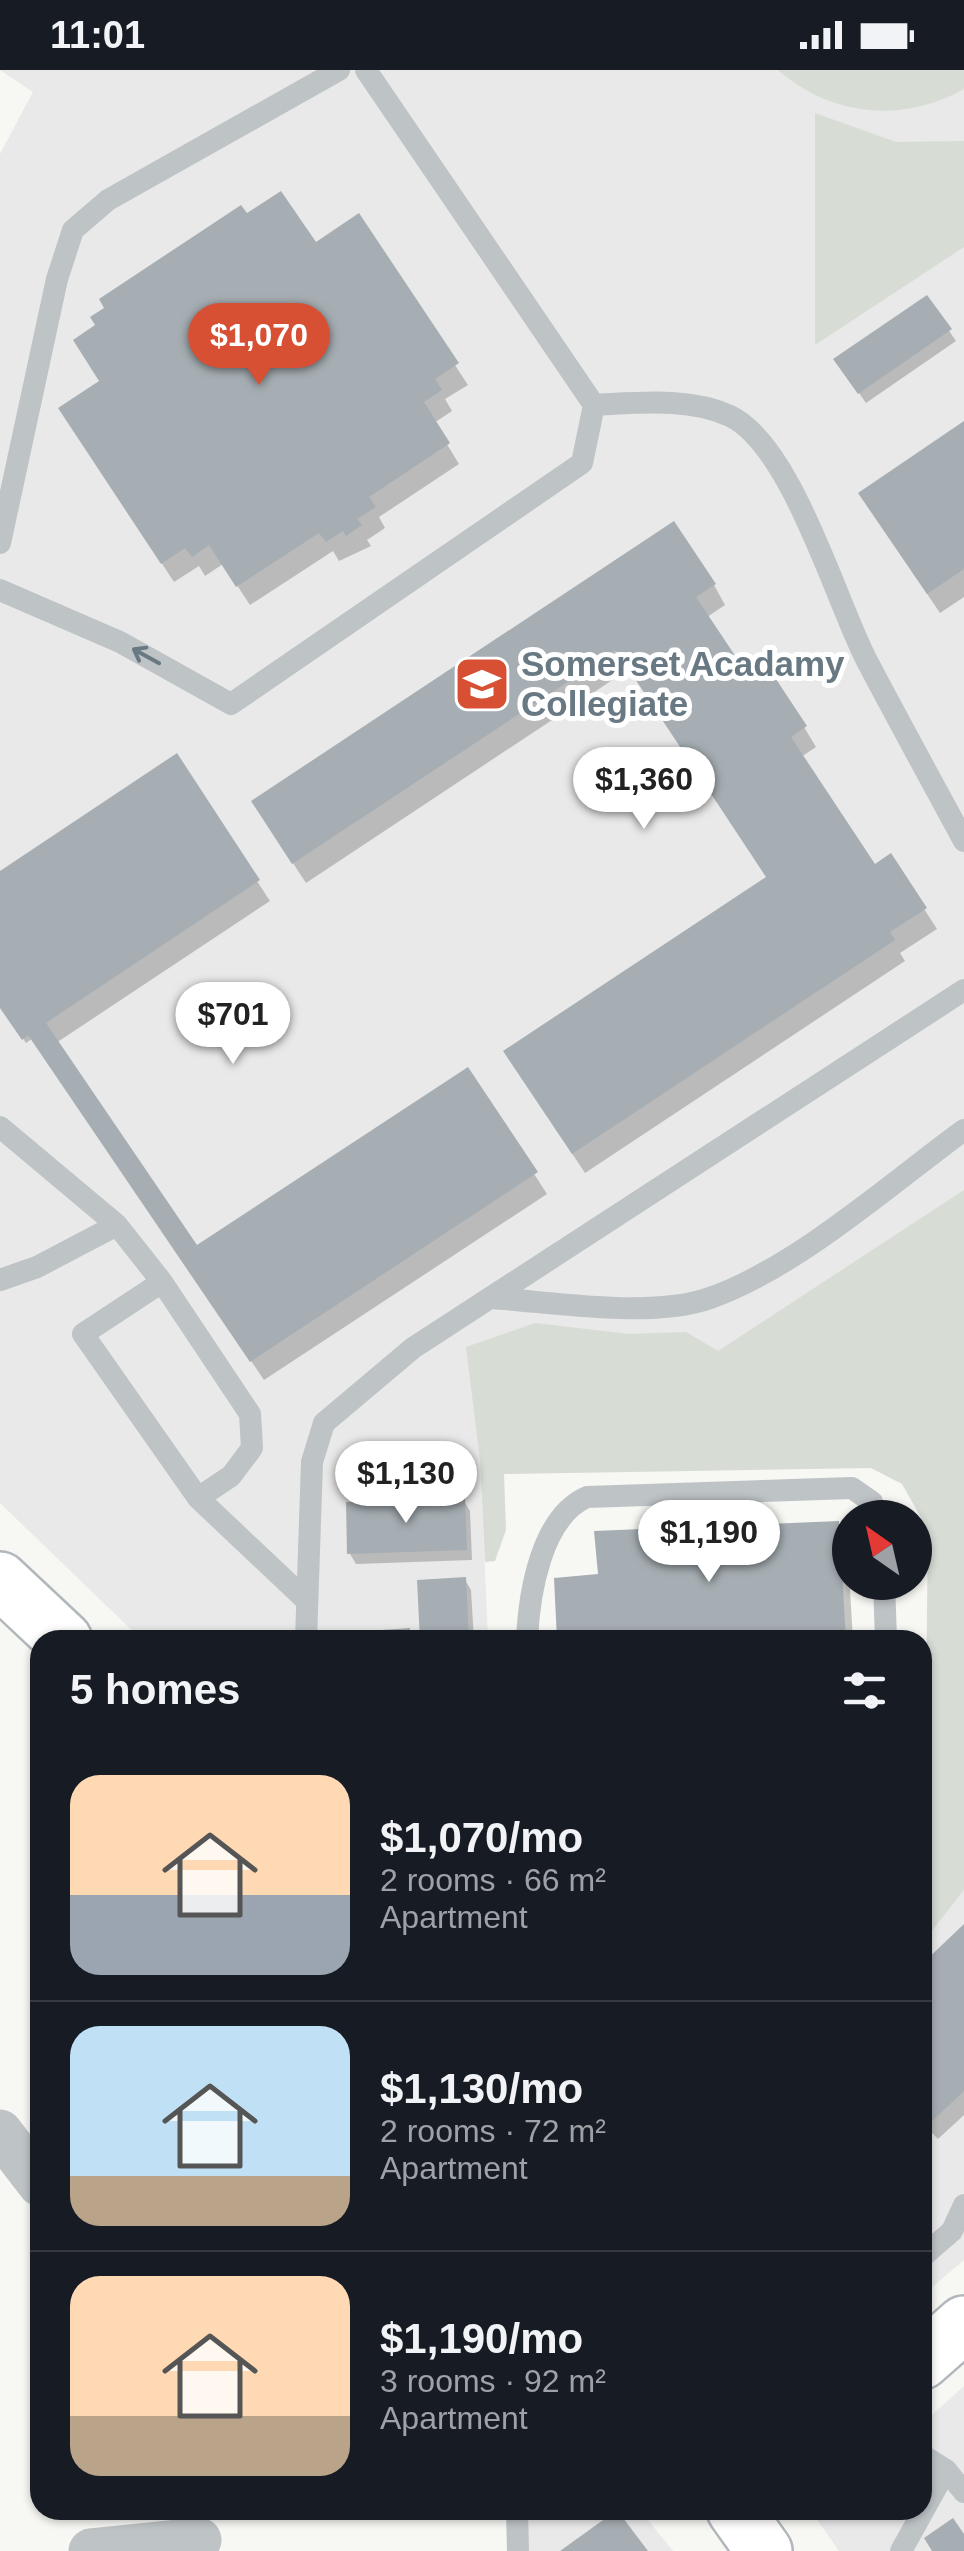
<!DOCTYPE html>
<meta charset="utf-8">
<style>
body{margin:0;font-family:Helvetica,sans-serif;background:#242831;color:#f1f3f6;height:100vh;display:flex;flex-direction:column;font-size:38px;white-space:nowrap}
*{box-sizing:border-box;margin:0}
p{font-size:32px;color:#9ea1a6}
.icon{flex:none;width:55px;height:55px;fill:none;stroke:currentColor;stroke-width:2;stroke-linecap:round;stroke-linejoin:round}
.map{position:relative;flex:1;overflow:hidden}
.panel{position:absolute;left:30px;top:1560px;width:902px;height:890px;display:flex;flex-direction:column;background:#171b24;border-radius:30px;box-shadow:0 2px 8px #0004}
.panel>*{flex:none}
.needle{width:65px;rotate:326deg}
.buttons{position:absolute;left:832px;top:1430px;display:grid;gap:20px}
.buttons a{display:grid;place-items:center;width:100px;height:100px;border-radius:50%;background:#171b24;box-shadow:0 2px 8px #0004;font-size:50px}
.price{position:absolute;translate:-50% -85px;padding:0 22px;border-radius:35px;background:#fff;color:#222;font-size:32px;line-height:65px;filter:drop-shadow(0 2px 5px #0008)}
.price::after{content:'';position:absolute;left:50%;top:60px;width:30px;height:22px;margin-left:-15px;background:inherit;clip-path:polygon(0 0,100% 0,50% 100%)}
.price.active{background:#d75034;color:#fff}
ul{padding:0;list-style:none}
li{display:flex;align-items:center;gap:30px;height:250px;padding:0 40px}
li+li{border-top:2px solid #363941}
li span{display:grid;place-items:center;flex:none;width:280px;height:200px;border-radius:30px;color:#555}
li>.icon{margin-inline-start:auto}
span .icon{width:120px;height:120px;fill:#fffc;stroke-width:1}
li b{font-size:42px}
h2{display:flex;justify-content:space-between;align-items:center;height:120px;padding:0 40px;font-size:42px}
.status{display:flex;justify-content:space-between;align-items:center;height:70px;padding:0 50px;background:#171b24;direction:ltr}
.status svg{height:28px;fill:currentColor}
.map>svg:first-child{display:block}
</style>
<div class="status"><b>11:01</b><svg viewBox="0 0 49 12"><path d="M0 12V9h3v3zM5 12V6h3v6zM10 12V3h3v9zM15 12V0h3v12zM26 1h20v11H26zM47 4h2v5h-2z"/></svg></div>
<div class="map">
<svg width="964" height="2481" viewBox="0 0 964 2481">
<rect width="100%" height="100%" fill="#f7f7f4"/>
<path fill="#e8e9e8" d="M0,0H964V1144L648,1367L484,1362L480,1390L488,1570H142L0,1433V84L33,22Z
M964,1820V2190L923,2225L922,1872Z
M964,2316V2481H839L816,2448L824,2440H922L923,2353Z
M507,2440H640L673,2481H512Z"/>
<path fill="#d7dcd4" d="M778,0H964V19C902,54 831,46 778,0Z
M815,43L896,72L964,71V177L815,275Z
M964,1120V1820L923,1872L928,1460L902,1414L871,1398L504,1404L506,1460L495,1491L485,1492L480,1390L466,1277L535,1253L629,1264L686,1262L718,1281Z"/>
<path fill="#0003" d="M247,147L315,176L358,147L468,315L445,329L452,341L434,353L459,394L379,447L385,458L367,470L371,476L339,491L333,481L250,535L223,494L205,506L199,496L174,512L73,358L102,312Z
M927,228L956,271L866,333L843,300Z
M964,355V527L940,543L873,444Z
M714,515L725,535L707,547L752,615L804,657L816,677L801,687L874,797L890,786L937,859L900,883L905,891L585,1103L518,1002L769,809L629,599L306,813L266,752Z
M176,687L270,831L56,973L196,1179L467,1000L547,1124L264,1310L33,968L26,973L0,934V804Z
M464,1431L470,1441L472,1490L356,1494L350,1484Z
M838,1454L847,1470L853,1570H560L601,1507Z
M465,1510L471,1520L474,1570H422Z
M964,1858V2045L938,2069L922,2053V1898Z"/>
<path fill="#a6aeb3" d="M281,121L316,172L359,143L459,293L435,309L442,320L424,332L450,373L369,427L376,437L357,449L362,455L346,466L343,461L326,472L319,463L236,517L209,475L192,487L185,478L161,494L58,338L99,311L73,270L95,255L90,247L104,238L99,229L241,135L247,143Z
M927,225L952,259L858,324L833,289Z
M964,351V499L927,524L858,423Z
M674,451L716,514L696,527L752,611L770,600L807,656L791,667L875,794L891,783L927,838L890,862L895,870L572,1084L503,981L766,807L616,580L292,794L251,731Z
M177,683L260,810L46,953L197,1175L468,997L538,1102L250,1292L28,965L22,970L0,938V801Z
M465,1428L467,1480L347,1484L346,1432Z
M839,1451L846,1570H557L554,1508L598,1504L594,1461Z
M466,1507L469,1570H420L417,1510Z
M410,1558V1570H353L352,1562Z
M964,1854V2021L928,2055L922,2050V1894Z
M617,2440L648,2481H560Z
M953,2448L964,2464V2481H932L924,2468Z"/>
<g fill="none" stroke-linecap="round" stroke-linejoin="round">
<g stroke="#b1b7bb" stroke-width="60">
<path id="secondary" d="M0,1510L64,1570
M922,2291L964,2254
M735,2440L764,2481"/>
</g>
<path stroke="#bec3c6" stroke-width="22" d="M366,0L594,335C638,333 689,327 730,346C791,375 835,528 866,589C898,650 931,710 964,771
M0,473L57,209L73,160L108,130L339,0
M0,520L120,572L231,634L582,393L594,335
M0,1057L117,1155
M0,1210L37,1197L117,1155L162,1212L250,1344L252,1378L231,1406L198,1428L306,1530
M162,1212L83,1264L198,1428
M490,1228C555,1232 650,1249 710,1228C796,1198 890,1114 964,1060
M884,1512L886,1570
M306,1570L312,1392L324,1353L413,1278L964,920
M527,1570C529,1524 541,1447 587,1427L852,1418L872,1432L877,1448
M922,2187L952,2161L964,2135
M922,2385L946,2400L964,2422
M517,2440L518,2481
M901,2481L946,2400"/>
<path stroke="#bec3c6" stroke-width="45" d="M0,2062L40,2114
M91,2481L199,2470"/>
<use href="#secondary" stroke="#fff" stroke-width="55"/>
</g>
<defs><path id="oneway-shaft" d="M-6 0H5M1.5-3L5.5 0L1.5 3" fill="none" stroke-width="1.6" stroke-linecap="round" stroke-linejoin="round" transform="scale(2.5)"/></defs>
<use stroke="#687983" href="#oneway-shaft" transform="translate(146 586) rotate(-151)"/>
<defs>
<g id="school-square" transform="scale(2.875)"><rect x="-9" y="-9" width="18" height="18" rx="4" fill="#d75034" stroke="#fff"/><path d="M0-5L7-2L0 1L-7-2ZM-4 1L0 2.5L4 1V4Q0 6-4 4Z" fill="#fff"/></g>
</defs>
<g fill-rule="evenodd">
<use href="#school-square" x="482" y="614"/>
</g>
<g text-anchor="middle" stroke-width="10" stroke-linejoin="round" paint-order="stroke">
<g font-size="35" font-weight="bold" fill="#687983" stroke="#fff" text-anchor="start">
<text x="521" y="606">Somerset Acadamy<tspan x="521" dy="40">Collegiate</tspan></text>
</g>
</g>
</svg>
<div class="buttons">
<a><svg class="needle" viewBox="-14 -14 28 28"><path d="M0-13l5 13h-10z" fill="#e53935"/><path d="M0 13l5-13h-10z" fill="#9ea1a6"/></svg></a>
</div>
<b class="price active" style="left:259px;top:318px">$1,070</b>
<b class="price" style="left:644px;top:762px">$1,360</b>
<b class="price" style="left:233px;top:997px">$701</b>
<b class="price" style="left:406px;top:1456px">$1,130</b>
<b class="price" style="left:709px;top:1515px">$1,190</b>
<section class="panel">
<h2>5 homes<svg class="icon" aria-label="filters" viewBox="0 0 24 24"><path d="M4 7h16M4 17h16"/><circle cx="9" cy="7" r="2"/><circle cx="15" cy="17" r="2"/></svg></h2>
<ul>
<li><span style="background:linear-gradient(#ffd9b3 60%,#9aa5b1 0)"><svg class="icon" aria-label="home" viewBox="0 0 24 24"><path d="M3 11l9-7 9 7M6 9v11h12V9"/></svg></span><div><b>$1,070/mo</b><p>2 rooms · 66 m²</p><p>Apartment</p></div></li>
<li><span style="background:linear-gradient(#bfe0f5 75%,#b9a48a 0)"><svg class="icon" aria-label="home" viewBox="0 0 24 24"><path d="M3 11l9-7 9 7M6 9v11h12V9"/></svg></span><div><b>$1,130/mo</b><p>2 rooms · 72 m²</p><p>Apartment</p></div></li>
<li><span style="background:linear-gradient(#ffd9b3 70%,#b9a48a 0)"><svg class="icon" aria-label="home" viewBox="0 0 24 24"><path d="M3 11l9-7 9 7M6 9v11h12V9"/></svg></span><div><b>$1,190/mo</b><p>3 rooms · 92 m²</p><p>Apartment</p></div></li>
</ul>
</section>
</div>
